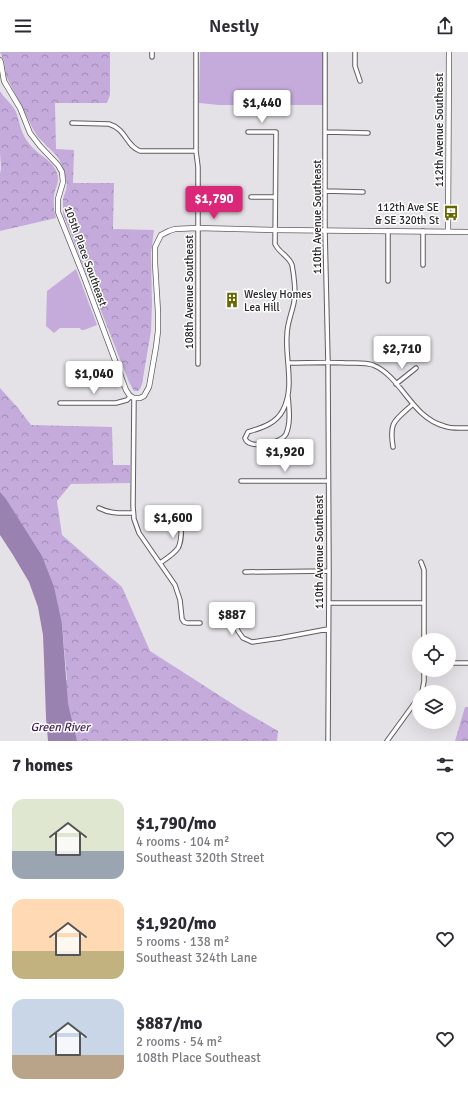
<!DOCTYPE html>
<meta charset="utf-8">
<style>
body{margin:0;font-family:Signika,sans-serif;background:#f7f7f7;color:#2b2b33;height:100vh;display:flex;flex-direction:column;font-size:15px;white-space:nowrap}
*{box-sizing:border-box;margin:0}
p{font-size:13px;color:#7c7c81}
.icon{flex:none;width:22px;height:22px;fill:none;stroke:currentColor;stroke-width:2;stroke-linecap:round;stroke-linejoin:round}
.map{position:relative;height:689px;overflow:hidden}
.drawer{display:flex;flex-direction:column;background:#fff;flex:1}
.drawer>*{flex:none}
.controls{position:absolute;left:412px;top:581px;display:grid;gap:8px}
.controls a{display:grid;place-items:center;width:44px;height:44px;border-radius:50%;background:#fff;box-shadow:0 4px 16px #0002;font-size:20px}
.price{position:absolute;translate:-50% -34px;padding:0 9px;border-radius:4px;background:#fff;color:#222;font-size:13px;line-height:26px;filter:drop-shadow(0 1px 2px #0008)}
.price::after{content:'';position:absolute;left:50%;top:24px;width:12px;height:9px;margin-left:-6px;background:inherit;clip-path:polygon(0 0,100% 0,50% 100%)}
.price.on{background:#db2777;color:#fff}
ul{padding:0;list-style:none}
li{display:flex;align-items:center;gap:12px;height:100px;padding:0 12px}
li span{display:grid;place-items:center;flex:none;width:112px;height:80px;border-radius:12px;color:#555}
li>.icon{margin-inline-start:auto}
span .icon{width:48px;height:48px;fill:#fffc;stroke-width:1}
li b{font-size:17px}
h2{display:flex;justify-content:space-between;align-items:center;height:48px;padding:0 12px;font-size:17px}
header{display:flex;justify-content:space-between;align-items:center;height:52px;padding:0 12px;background:#fff;font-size:18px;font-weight:600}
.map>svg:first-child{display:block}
</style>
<header><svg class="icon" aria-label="menu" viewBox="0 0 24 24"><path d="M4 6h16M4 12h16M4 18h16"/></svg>Nestly<svg class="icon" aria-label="share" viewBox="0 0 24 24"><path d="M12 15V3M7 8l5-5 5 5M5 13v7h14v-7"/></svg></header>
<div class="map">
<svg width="468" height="689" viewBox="0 0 468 689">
<defs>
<pattern id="forest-crowns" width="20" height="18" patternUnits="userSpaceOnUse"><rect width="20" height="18" fill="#c4abdc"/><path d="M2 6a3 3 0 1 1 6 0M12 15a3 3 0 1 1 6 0" fill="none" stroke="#9f8bb3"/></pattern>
</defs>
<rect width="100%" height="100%" fill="#e4e2e6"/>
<path fill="url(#forest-crowns)" d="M0,0H110V43L107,51H55L56,97L74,98L73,131H114L113,177L154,178L151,201L152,252L151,279L142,332L140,337L138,339H134L129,330L63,162V147L66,138L67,132L62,113L57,104L38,85L33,77L6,24L4,9Z
M0,39C4,46 11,51 15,58C18,63 18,68 20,73C22,82 27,90 34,97C42,105 53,109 57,121C60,131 55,135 54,144C53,152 54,158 56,166L0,179V122L1,116L0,99Z
M0,336L18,356L31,373L112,375L113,413H130V431L71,432L57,449L62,483L122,535L150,599L242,658L278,679L277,689H57L58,628H67L62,572L0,456Z
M465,655H468V689H455Z"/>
<path fill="#c4abdc" d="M200,0H324V53H219L199,51Z
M76,217L97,273L84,278H81L80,276H60L54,281L46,274L47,239Z"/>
<path fill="#9981b0" d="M0,440L6,447L42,504L54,535L62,572L68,652L77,689H48L46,666L44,607L43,583L38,555L29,530L13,503L0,483Z"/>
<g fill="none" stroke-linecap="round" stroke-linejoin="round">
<g stroke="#605e61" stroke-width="5.5">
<path id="minor" d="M196,0V99L198,115V312
M325,0V178L328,311L329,519L328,689
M355,0V14L360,29
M152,5V0
M72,71L109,72C126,77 126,94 140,99H196
M248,80H276L275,192C279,201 289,204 292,213C294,223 296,241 294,250C292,261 287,271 287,283C285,307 295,335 283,358C276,372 261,376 248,380L245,386C248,398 281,392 286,382C291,371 289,356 288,344
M326,80L368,81
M325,139L363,140
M251,145H275
M423,213V179
M388,229V179
M288,311C307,311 327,310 346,311C355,311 365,310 373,313C402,325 411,365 444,374C451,377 460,376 468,376
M396,332L416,316
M134,346L133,454L134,467L139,481L175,533L180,548L182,567L184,570L187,571H200
M60,351H116L127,348L131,344
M393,395C389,370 394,369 412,353
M241,429H328
M99,456C110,462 121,461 133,461
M421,510L424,518V588
M160,511C166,507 174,502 178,496C183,488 181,470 181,460
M245,520L329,519
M329,551H424
M233,562L238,579L243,586L252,590L280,586L328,577
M449,611H468
M422,640L424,629V618
M387,689L419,645"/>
</g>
<g stroke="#605e61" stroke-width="6">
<path id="tertiary" d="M0,8L1,11L4,29L20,56L30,81L40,94L58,113L62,120L63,130L58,147V160L84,225L126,338L130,344L134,346H140L144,344L149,335L156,295L158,279V260L155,211V195L161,183L169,179L175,177L198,176L275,178L468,180
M448,179L449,0"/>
</g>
<use href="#minor" stroke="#fff" stroke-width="3.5"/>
<use href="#tertiary" stroke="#fff" stroke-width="4.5"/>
</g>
<defs>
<g id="bus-bare" transform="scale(1.2)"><path d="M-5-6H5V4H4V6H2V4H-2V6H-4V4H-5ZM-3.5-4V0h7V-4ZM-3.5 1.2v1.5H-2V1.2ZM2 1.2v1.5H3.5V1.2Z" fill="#676700" stroke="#fff" stroke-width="2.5" paint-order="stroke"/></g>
<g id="building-bare" transform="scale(1.2)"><path d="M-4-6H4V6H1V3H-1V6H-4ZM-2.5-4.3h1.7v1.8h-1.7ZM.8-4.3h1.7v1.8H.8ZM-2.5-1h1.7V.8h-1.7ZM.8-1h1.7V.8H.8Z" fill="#676700" stroke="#fff" stroke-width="2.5" paint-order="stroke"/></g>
</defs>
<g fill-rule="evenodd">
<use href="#bus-bare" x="451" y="161"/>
<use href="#building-bare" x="232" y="248"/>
</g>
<g text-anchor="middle" stroke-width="3" stroke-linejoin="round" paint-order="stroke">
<g font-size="11" fill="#29282a" stroke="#fff">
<text transform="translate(439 78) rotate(-90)" y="4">112th Avenue Southeast</text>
<text transform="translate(317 165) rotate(-90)" y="4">110th Avenue Southeast</text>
<text transform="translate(86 204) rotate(70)" y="4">105th Place Southeast</text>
<text transform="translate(189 240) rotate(-90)" y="4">108th Avenue Southeast</text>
<text transform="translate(319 500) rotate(-90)" y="4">110th Avenue Southeast</text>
</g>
<g font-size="11" fill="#29282a" stroke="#fff" text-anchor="end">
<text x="439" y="159">112th Ave SE<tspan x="439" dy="13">&amp; SE 320th St</tspan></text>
<text x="244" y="246" text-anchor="start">Wesley Homes<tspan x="244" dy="13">Lea Hill</tspan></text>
</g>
<g font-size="12" font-style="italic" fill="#3d1c56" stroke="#fff">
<text x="60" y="679">Green River</text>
</g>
</g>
</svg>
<div class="controls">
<a><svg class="icon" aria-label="locate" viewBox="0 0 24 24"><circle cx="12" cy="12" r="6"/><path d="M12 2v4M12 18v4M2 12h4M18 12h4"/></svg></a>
<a><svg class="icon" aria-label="layers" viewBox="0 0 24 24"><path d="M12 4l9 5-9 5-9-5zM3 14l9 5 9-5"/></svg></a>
</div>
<b class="price" style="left:262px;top:72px">$1,440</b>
<b class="price on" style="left:214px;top:168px">$1,790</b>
<b class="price" style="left:402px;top:318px">$2,710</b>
<b class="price" style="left:94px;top:343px">$1,040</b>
<b class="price" style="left:285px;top:421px">$1,920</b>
<b class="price" style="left:173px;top:487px">$1,600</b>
<b class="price" style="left:232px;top:584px">$887</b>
</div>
<section class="drawer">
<h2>7 homes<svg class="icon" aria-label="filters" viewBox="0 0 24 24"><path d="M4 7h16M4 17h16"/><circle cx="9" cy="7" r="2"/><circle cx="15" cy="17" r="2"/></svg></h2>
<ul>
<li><span style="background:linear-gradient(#dfe7d0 65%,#9aa5b1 0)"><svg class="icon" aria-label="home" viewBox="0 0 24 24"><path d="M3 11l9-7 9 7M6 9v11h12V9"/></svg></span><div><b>$1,790/mo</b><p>4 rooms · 104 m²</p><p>Southeast 320th Street</p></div><svg class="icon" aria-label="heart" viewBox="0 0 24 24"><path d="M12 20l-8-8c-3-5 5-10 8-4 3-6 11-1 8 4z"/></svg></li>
<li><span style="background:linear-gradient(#ffd9b3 65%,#c2b280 0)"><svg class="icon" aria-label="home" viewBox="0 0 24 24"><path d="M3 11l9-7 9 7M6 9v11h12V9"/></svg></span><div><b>$1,920/mo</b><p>5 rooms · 138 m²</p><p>Southeast 324th Lane</p></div><svg class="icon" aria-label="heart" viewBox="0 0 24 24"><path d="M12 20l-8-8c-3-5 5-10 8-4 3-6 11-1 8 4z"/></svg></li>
<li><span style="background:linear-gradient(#c9d6e8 70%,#b9a48a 0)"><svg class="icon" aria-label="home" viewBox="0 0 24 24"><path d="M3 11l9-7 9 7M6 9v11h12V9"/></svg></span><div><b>$887/mo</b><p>2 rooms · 54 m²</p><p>108th Place Southeast</p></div><svg class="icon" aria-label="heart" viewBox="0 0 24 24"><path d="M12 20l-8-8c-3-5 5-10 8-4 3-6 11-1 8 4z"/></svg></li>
</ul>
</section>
